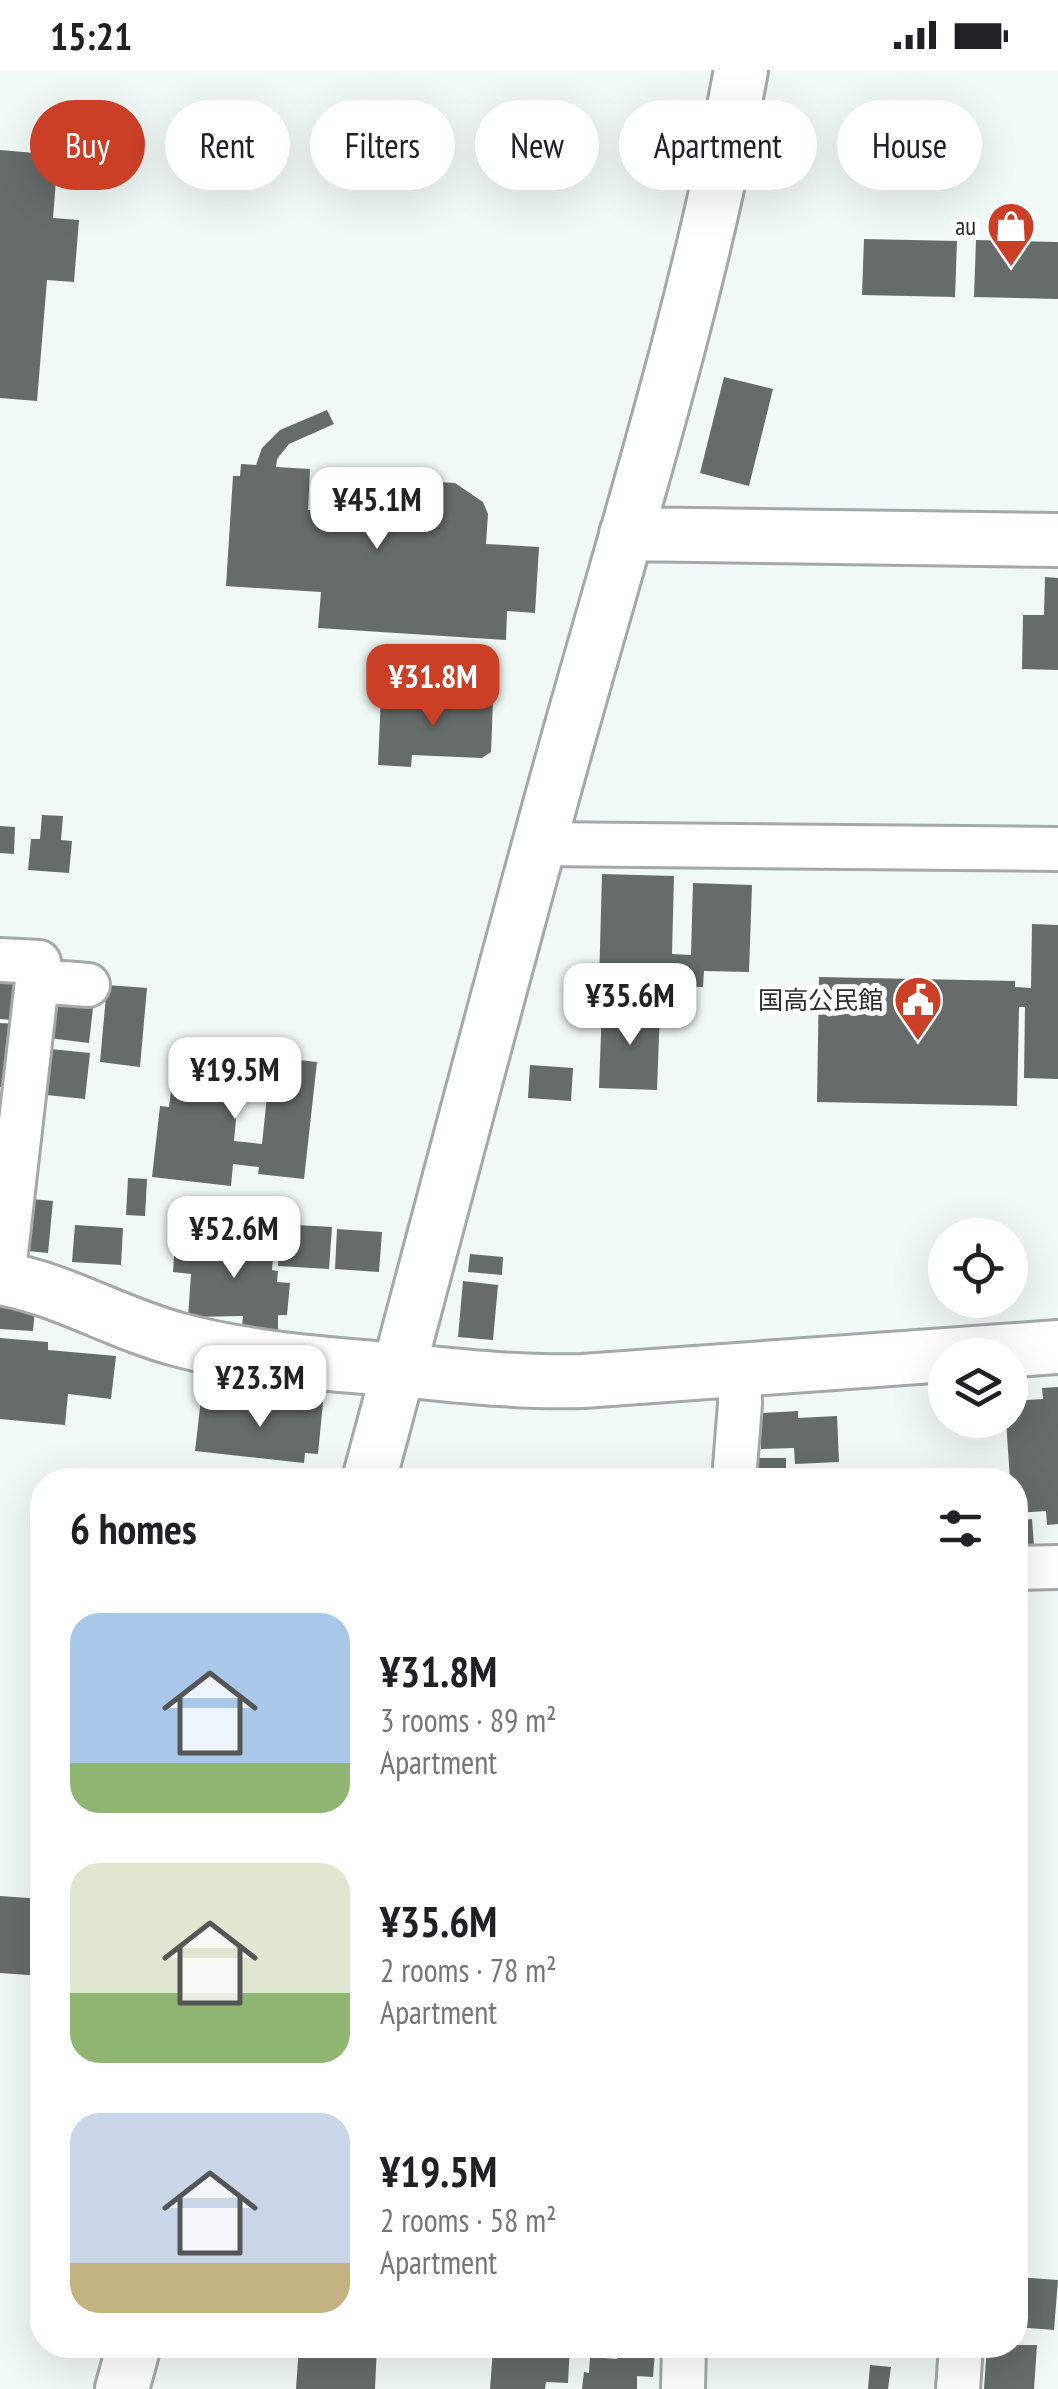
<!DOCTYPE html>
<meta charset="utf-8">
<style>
body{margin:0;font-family:"PT Sans Narrow","Noto Sans JP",sans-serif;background:#f2f2f2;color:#202124;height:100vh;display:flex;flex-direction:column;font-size:38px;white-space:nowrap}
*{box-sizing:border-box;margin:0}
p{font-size:32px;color:#757577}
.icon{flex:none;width:55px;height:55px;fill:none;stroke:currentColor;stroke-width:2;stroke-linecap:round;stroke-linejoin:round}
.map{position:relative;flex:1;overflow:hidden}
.panel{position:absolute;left:30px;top:1398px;width:998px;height:890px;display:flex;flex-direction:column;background:#fff;border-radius:40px;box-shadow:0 10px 40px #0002}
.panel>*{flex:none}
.banner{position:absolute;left:30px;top:30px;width:1000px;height:90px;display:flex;gap:20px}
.fabs{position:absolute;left:928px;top:1148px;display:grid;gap:20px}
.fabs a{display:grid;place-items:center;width:100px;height:100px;border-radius:50%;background:#fff;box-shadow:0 10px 40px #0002;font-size:50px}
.price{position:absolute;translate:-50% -85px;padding:0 22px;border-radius:20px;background:#fff;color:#222;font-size:32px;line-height:65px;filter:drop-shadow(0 2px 5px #0008)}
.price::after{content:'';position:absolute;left:50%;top:60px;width:30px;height:22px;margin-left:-15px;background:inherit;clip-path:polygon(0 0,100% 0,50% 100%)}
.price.active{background:#ca3f25;color:#fff}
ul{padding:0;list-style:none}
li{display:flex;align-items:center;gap:30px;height:250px;padding:0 40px}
li span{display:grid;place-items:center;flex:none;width:280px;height:200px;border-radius:30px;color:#555}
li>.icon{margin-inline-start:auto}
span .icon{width:120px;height:120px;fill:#fffc;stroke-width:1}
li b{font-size:42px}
h2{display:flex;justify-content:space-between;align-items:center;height:120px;padding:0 40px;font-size:42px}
.chip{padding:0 35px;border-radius:45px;background:#fff;box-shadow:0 10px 40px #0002;font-size:35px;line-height:90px}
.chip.active{background:#ca3f25;color:#fff}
.status{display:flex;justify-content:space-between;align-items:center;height:70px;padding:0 50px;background:#fff;direction:ltr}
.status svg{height:28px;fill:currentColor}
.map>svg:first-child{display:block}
</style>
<div class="status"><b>15:21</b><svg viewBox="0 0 49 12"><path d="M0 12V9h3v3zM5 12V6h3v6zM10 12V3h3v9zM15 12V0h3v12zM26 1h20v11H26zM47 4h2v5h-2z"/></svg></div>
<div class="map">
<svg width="1058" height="2319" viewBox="0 0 1058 2319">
<rect width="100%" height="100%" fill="#f1f9f7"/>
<path fill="#656c6a" d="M0,80L58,85L53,148L79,150L74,212L47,210L37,331L0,328Z
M864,169L957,171L955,227L862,225Z
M976,170L1058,172V229L974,227Z
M724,307L773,319L749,416L700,403Z
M327,340L334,354L289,374L277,389L276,397L310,399L308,440L328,442L330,429L350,431L349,442L375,444L376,436L401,417L419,411L455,413L483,432L488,444L486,474L539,477L535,543L507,541L506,570L318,558L321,522L226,516L233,406H240L241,394L256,395L262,378L280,360Z
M1045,507L1058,508V600L1022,599L1023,545H1044Z
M381,624L433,626L432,634L449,635V628L493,630L491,682L482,688L412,685L411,697L378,695Z
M42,745L63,746L61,770L72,771L69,803L28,800L31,769H40Z
M0,756L15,757L14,784L0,783Z
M602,804L674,806L672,884L691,885L693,813L752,815L749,902L704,901L703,917L599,914Z
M1032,854L1058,855V1009L1024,1008L1025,937H1019L1017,1036L817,1032L819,907L1015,911V917L1031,918Z
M0,902L16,904L12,950L0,949Z
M107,915L147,918L140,997L100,992Z
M54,924L94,929L89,973L49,968Z
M602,937L660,939L657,1020L599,1018Z
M0,953L19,954L6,1017H0Z
M41,978L90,983L85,1029L37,1024Z
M253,985L317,992L304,1109L258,1104L259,1097L233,1094L231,1116L152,1107L160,1036L169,1037L174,998L182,999L184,986L200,987L198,1001L240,1006L234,1071L262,1074L267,1026L248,1024Z
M530,995L573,998L571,1031L528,1028Z
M128,1108L147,1109L145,1146L126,1145Z
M21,1128L53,1131L48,1183L17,1180Z
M281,1154L332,1157L329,1199L278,1196Z
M75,1155L123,1158L121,1195L72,1192Z
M337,1159L382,1162L379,1202L335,1199Z
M261,1161L275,1162L272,1200L278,1201L277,1212L290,1213L287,1245H278V1260L242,1257L243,1246L188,1247L191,1204L173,1202L175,1170L250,1176V1171L260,1172Z
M470,1184L503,1187L502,1205L468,1202Z
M463,1211L498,1215L493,1270L458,1267Z
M0,1235L35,1238L33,1261L0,1259Z
M0,1268L48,1272V1280L116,1286L111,1329L68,1324L65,1355L0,1349Z
M1058,1317V1454L1047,1455L1046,1441L1015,1443V1410H1010L1006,1350H1010V1331L1043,1329L1042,1318Z
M287,1327L323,1332L318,1384L305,1383L304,1393L195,1381L201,1329L286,1338Z
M798,1341V1348L837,1346L839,1392L795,1394L794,1378L761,1379L760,1343Z
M756,1388H786V1410H756Z
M188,1398L233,1402L232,1410H187Z
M275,1402L322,1408V1410H274Z
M1032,1449L1034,1476L1015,1477V1451Z
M0,1826L42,1829V1906L0,1903Z
M1015,2207L1058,2210L1054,2260L1015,2257Z
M299,2275H377L375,2319H296Z
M540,2275H570L568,2313L546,2312L545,2319H490L493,2279L539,2281Z
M868,2275H932L930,2287L868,2282Z
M987,2275H1037L1034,2319H984Z
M618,2278L655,2281L653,2307L637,2306V2319H582L584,2302L589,2303L590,2287L617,2289Z
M870,2295L891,2297L888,2319H868Z"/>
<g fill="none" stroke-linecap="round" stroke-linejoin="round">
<g stroke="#a2a9a8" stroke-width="48">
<path id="minor" d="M539,774L1058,779
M0,890L39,892L37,911
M3,1209L37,911L88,915
M734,1410L740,1334L739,1299
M1015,1498L1058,1497
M683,2319L684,2275
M958,2319L961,2275"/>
</g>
<g stroke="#a2a9a8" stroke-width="58">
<path id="tertiary" d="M626,464L1058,470
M0,1208C63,1219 118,1254 180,1270C252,1289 326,1294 400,1300C461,1306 522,1313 583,1311L1058,1277
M369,1410C436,1162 500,913 569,666C631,445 700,225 741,0
M122,2319L134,2275"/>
</g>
<use href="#minor" stroke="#fff" stroke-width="42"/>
<use href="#tertiary" stroke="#fff" stroke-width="52"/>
</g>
<defs>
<g id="shop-pin" transform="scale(2.5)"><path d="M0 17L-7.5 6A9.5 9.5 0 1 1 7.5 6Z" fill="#ca3f25" stroke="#fff"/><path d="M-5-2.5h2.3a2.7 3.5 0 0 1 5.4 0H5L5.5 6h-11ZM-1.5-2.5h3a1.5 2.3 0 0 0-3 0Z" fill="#fff"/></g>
<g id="civic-pin" transform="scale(2.5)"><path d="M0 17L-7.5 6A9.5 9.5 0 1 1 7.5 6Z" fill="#ca3f25" stroke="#fff"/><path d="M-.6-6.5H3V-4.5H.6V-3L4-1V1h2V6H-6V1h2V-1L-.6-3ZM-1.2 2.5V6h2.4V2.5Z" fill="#fff"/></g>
</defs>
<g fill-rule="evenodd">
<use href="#shop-pin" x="1011" y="156"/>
<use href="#civic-pin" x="918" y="930"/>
</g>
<g text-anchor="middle" stroke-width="10" stroke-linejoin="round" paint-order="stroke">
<g font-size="25" fill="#2b2d2d" stroke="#fff" text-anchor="end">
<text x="976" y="165">au</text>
<text x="883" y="939">国高公民館</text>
</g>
</g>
</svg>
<div class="fabs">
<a><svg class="icon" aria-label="locate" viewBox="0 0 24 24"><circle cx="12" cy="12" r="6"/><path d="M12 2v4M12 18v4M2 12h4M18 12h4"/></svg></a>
<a><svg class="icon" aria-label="layers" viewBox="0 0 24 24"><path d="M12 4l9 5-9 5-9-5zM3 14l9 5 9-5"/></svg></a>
</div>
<b class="price" style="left:377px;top:482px">¥45.1M</b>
<b class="price active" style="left:433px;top:659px">¥31.8M</b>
<b class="price" style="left:630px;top:978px">¥35.6M</b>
<b class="price" style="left:235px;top:1052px">¥19.5M</b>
<b class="price" style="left:234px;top:1211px">¥52.6M</b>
<b class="price" style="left:260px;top:1360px">¥23.3M</b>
<div class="banner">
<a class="chip active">Buy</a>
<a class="chip">Rent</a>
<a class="chip">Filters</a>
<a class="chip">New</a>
<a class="chip">Apartment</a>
<a class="chip">House</a>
</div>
<section class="panel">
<h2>6 homes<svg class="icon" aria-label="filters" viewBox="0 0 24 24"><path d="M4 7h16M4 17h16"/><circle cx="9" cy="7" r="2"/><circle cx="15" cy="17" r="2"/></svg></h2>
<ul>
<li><span style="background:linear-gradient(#a9c7e8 75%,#8fb573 0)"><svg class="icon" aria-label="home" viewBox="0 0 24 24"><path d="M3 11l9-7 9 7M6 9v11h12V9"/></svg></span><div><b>¥31.8M</b><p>3 rooms · 89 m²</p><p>Apartment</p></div></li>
<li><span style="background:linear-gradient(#dfe7d0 65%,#8fb573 0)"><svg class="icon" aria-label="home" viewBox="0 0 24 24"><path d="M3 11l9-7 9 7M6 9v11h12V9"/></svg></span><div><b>¥35.6M</b><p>2 rooms · 78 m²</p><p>Apartment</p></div></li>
<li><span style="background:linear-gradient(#c9d6e8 75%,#c2b280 0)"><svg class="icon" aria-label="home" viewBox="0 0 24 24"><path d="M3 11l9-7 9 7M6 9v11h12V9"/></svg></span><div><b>¥19.5M</b><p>2 rooms · 58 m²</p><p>Apartment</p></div></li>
</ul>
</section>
</div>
